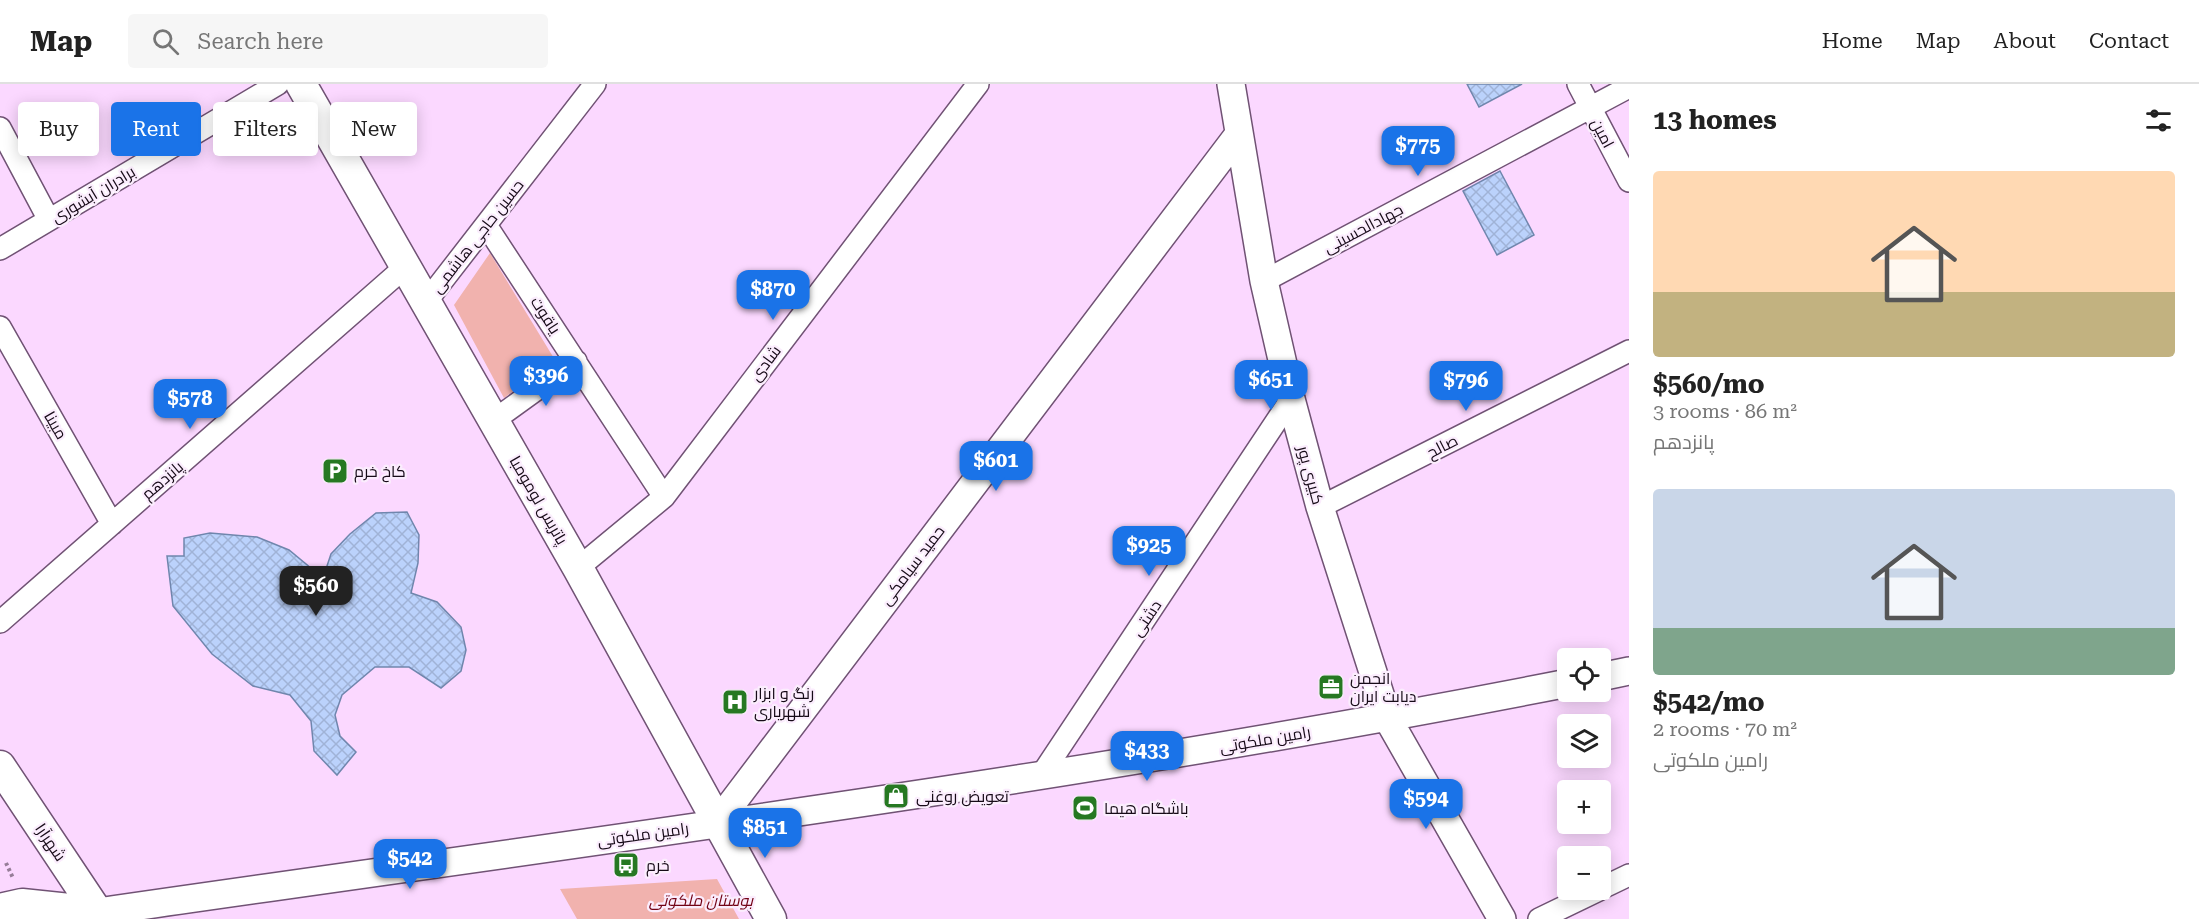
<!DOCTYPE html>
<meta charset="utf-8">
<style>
body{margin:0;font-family:"Roboto Serif",Cairo,serif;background:#f6f6f6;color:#222;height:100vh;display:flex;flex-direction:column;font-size:22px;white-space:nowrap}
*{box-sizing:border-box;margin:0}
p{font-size:20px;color:#767676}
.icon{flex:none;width:33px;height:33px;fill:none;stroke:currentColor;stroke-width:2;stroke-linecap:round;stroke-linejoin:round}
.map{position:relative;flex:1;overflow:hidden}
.side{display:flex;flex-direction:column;background:#fff;width:570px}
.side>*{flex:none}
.hud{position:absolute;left:18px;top:18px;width:570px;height:54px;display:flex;gap:12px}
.fabs{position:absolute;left:1557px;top:564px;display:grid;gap:12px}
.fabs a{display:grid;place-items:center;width:54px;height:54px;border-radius:6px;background:#fff;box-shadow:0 3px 15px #0003;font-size:30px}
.price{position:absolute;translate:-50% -51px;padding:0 14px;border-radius:12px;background:#1a73e8;color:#fff;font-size:20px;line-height:39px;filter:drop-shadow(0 2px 3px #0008)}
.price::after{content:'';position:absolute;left:50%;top:36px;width:18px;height:14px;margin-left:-9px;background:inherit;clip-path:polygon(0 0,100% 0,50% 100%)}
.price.selected{background:#222;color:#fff}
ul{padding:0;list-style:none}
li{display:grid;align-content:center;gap:12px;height:318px;padding:0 24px}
li span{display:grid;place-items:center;height:186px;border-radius:6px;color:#555}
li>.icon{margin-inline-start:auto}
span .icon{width:108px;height:108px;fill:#fffc;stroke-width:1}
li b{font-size:26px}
h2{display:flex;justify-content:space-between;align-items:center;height:72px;padding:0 24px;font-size:26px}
.chip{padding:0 21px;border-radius:6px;background:#fff;box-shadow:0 3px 15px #0003;font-size:21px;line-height:54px}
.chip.selected{background:#1a73e8;color:#fff}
header{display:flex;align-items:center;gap:36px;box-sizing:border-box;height:84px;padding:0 30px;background:#fff;border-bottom:2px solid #e0e0e0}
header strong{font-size:28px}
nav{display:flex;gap:33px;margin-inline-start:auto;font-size:21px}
.search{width:420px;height:54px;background:#f6f6f6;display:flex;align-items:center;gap:15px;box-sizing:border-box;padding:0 21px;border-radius:6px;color:#767676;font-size:22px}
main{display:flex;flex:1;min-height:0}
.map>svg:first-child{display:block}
</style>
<header>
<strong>Map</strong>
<div class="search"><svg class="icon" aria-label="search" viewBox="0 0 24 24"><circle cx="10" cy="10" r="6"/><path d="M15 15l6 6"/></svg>Search here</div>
<nav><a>Home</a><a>Map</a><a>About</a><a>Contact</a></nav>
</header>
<main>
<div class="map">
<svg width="1629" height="835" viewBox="0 0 1629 835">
<defs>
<pattern id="building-cross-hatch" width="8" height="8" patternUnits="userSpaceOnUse" patternTransform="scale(1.5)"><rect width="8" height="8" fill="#bbd2fc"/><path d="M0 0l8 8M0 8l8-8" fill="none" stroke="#a0b3d7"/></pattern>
</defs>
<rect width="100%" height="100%" fill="#fbd8ff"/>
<path fill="#f1b2ae" d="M490,169L555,276L504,314L454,221Z
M717,795L739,835H577L560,805Z"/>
<path fill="url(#building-cross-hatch)" stroke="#7086ad" stroke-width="1.5" d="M1467,0H1522L1479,23Z
M1500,87L1534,151L1497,171L1463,107Z
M407,428L419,451L418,479L411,509L437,518L461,543L466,566L461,587L441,604L409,583H375L342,611L335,631L340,652L356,668L337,691L314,667L311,637L290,611L253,602L212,570L173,522L167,472H184V454L210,449L257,453L289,466L323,494L331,470L350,450L376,429Z"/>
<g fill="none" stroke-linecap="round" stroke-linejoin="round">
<g stroke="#705274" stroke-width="24">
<path id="minor" d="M1578,0L1629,97
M0,44L49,136
M486,141L664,413
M0,165L278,0
M1264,197L1629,3
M426,218L595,0
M0,243L112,440
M493,337L576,277
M1320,423L1629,267
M578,484L664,413L978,0
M0,538L405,183
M1040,693L1291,315
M1600,805L1629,791
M1539,835L1599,806"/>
</g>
<g stroke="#705274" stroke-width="30">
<path id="tertiary" d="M1231,0L1264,197L1291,315L1320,423L1388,635L1502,835
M1600,593L1629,587
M717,739L1239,50
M98,828C589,757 1081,695 1568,599"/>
</g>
<g stroke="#705274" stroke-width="33">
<path id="secondary" d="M301,0L578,484L771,835
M0,682L102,835
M0,825L22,820L98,828"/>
</g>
<path stroke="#967d98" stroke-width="4" stroke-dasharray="3 3" stroke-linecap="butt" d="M6,779L13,794"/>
<use href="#minor" stroke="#fff" stroke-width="21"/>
<use href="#tertiary" stroke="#fff" stroke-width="27"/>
<use href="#secondary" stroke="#fff" stroke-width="30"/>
</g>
<defs>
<g id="parking-square" transform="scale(1.35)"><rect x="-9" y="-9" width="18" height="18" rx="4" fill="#267822" stroke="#fbedfd"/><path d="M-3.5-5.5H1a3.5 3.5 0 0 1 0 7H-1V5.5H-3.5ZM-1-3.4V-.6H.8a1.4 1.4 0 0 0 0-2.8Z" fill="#fff"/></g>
<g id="office-square" transform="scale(1.35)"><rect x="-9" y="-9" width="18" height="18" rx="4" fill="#267822" stroke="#fbedfd"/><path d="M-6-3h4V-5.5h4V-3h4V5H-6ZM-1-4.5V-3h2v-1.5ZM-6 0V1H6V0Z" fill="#fff"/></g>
<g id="hospital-square" transform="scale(1.35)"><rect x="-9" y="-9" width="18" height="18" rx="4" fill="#267822" stroke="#fbedfd"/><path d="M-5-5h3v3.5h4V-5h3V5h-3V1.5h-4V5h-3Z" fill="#fff"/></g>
<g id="shop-square" transform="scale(1.35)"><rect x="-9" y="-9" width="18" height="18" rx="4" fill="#267822" stroke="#fbedfd"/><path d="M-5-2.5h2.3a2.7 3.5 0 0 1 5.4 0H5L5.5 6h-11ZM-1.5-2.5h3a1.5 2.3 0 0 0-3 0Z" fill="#fff"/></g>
<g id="stadium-square" transform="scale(1.35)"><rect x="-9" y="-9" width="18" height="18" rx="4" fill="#267822" stroke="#fbedfd"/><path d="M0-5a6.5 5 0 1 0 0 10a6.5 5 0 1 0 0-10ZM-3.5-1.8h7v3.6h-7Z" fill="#fff"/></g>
<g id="bus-square" transform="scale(1.35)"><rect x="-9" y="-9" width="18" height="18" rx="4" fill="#267822" stroke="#fbedfd"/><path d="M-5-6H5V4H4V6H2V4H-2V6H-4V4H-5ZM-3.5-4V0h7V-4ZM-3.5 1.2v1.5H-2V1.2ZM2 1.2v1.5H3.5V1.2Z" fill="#fff"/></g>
</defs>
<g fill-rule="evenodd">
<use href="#parking-square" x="335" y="387"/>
<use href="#office-square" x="1331" y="603"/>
<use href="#hospital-square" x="735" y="618"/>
<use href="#shop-square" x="896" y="712"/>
<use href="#stadium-square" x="1085" y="724"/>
<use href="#bus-square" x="626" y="781"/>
</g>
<g text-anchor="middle" stroke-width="4.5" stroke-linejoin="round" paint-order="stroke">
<g font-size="16" fill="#160a17" stroke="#fbedfd">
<text transform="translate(1603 49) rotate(62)" y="6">امین</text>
<text transform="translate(93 110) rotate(-31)" y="6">برادران آبشوری</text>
<text transform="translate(1363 144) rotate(-28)" y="6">جهادالحسینی</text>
<text transform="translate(477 152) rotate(-52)" y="6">حسین حاجی هاشمی</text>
<text transform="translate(546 231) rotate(57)" y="6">یاقوت</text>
<text transform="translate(765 279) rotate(-53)" y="6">شادی</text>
<text transform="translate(56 341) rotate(60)" y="6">مبینا</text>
<text transform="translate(1442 362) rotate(-27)" y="6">صالح</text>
<text transform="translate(1311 391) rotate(75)" y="6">کبیری پور</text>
<text transform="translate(162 396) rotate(-41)" y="6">پانزدهم</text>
<text transform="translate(539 416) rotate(60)" y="6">پاتریس لومومبا</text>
<text transform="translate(912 481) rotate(-53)" y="6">حمید سیامکی</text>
<text transform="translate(1146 534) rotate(-56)" y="6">دشتی</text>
<text transform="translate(1265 655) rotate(-10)" y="6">رامین ملکوتی</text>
<text transform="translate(643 750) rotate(-8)" y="6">رامین ملکوتی</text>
<text transform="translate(51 758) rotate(56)" y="6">شهرآرا</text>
</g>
<g font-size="16" fill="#160a17" stroke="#fbedfd" text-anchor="start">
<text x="354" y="393">کاخ خرم</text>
<text x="1350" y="600">انجمن<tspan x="1350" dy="18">دیابت ایران</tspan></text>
<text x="754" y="615">رنگ و ابزار<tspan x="754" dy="18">شهریاری</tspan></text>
<text x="916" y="718">تعویض روغنی</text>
<text x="1104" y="730">باشگاه هیما</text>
<text x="646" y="787">خرم</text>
</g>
<g font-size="16" font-style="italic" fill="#720214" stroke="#fbedfd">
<text x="701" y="822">بوستان ملکوتی</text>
</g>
</g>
</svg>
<div class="fabs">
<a><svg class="icon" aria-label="locate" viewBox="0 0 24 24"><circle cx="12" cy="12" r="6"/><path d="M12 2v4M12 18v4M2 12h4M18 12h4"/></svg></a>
<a><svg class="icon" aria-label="layers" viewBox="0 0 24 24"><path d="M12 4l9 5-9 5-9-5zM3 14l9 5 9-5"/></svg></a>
<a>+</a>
<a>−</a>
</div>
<b class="price" style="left:1418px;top:93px">$775</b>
<b class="price" style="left:773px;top:237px">$870</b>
<b class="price" style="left:546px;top:323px">$396</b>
<b class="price" style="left:1271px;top:327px">$651</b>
<b class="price" style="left:1466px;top:328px">$796</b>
<b class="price" style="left:190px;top:346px">$578</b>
<b class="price" style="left:996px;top:408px">$601</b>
<b class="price" style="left:1149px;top:493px">$925</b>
<b class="price selected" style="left:316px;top:533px">$560</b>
<b class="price" style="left:1147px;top:698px">$433</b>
<b class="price" style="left:1426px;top:746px">$594</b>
<b class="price" style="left:765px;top:775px">$851</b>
<b class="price" style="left:410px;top:806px">$542</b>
<div class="hud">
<a class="chip">Buy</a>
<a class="chip selected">Rent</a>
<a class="chip">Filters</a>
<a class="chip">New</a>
</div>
</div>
<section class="side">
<h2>13 homes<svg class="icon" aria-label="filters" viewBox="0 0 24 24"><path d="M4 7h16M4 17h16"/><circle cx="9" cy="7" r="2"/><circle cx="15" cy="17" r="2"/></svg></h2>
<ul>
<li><span style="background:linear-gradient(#ffd9b3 65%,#c2b280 0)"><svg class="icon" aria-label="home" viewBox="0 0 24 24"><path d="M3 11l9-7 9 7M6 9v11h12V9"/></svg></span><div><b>$560/mo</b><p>3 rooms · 86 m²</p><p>پانزدهم</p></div></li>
<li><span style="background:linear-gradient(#c9d6e8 75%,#7fa58c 0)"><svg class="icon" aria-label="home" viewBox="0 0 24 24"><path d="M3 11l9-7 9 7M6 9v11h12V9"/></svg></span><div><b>$542/mo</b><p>2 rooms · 70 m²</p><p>رامین ملکوتی</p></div></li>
</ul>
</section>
</main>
